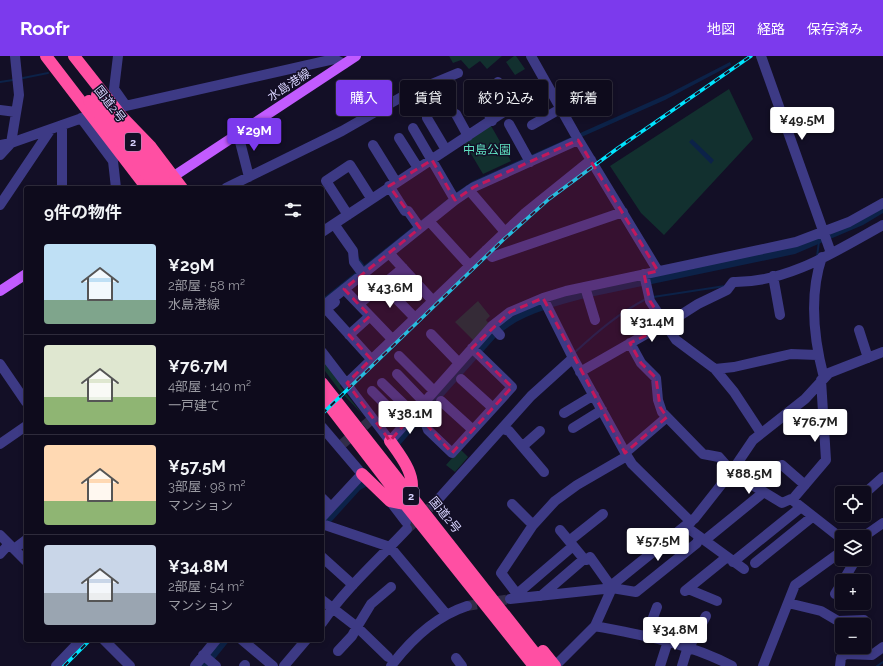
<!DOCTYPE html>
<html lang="ja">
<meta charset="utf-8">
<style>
body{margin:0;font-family:Raleway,"Noto Sans JP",sans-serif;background:#171425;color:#f1f3f6;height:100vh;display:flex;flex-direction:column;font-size:15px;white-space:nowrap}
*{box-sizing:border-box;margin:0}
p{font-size:13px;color:#9b9ba3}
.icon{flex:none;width:22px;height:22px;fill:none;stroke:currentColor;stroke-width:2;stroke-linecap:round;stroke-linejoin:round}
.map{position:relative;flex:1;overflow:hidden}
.side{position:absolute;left:24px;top:130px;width:300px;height:456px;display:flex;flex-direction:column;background:#0e0b1c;border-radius:4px;box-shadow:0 2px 6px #0003,0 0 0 1px #2e2b3b}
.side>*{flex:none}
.guide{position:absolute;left:336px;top:24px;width:380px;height:36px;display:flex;gap:8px}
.tools{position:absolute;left:835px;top:430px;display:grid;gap:8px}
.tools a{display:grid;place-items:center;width:36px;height:36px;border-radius:4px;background:#0e0b1c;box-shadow:0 2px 6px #0003,0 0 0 1px #2e2b3b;font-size:20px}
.price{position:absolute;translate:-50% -34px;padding:0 9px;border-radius:4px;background:#fff;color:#222;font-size:13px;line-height:26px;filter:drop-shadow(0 1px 2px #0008)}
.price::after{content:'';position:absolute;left:50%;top:24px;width:12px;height:9px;margin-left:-6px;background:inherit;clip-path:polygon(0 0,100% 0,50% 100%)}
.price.active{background:#7c3aed;color:#fff}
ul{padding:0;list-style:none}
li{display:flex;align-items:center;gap:12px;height:100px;padding:0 20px}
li+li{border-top:1px solid #2e2b3b}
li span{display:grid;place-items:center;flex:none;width:112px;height:80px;border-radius:4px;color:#555}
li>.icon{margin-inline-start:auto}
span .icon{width:48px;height:48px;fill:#fffc;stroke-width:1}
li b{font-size:17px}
h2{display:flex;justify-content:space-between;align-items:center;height:48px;padding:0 20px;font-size:17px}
.pill{padding:0 14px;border-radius:4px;background:#0e0b1c;box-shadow:0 2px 6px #0003,0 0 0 1px #2e2b3b;font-size:14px;line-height:36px}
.pill.active{background:#7c3aed;color:#fff}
header{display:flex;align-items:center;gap:24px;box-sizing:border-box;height:56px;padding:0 20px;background:#7c3aed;color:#fff}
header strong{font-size:19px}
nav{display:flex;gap:22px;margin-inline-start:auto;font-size:14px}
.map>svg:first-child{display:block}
</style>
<header>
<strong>Roofr</strong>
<nav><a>地図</a><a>経路</a><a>保存済み</a></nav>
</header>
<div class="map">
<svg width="883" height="610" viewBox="0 0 883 610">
<rect width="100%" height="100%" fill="#130f26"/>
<path fill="#12302f" d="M449,0H502L487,13L480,5L469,13L461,4L453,7Z
M514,0H516L525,13L515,19L506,6Z
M729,33L753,83L664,179L641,157L610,110Z
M490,68L511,105L483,118L464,86Z
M478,245L490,260L486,264L489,268L474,285L455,266Z
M322,301L341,327L340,330L363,359L340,335L322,311Z
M460,393L468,401L455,416L446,409Z"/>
<path fill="#0c2248" d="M730,6L731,9L665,44L475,128L322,248V243L454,138L473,125L670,37Z
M692,83L714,104L711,108L689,86Z
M883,150V157L863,169L795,198L585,242C553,251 520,258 496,281L398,391L395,383L492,274C518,253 550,244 582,235L798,189Z
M361,423L369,429L360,434L322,476V465Z
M221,584H230L209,610H200Z"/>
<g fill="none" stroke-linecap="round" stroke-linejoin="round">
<path stroke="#0c2248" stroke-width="2" d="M23,22L48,17
M0,26L13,24
M357,201L364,210
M817,201L819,185
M653,241L725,230
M574,297C597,276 619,257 646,243
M877,610L883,606"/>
<path stroke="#312d47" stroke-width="10" stroke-dasharray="10 5" stroke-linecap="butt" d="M341,389L371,364
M407,473L434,448
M467,550L510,543"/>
<path stroke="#3d3a85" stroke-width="10" d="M118,0L114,33L126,50
M531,0L575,78L658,215
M761,0L831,197
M498,26L513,51
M479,38L492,65
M121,51L334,3L344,8
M0,54L16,56
M456,58L468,80
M81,62L113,105L116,132
M427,62L446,94
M509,68L530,106
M62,69V132
M532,69L560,53
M413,72L455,144
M238,78L249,121
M399,82L418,112
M0,89L11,87L85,61
M373,89L396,126
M0,99L11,87L19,39L15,0
M389,130L405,155H408L420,172
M226,132L342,75L405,39L458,17
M469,134L505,176
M0,149L51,73
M348,159L326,125L350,109L371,142
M429,165L470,210
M322,176L334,168
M486,194L492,201L623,156
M389,197L433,245
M822,201C809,239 814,284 824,322
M363,218L354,206L353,195L334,168L546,28
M644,218L650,245L676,284L715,313L734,336L761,377
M773,220L780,259
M382,228L415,262
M585,231L595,264
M344,233L392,283
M543,242L573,302L627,400L632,408L691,466
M335,246L326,253L371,303
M359,248L403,212
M322,251L455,144L474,131L578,84
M665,269L698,248L727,234L733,226C788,227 836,195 883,169
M492,270L500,279
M859,274L868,302
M431,278L459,307
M349,279L370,260
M630,287L641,307L656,322L658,344L662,356L699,394L703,398L719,401L734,418L782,447L791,443L842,483
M322,296L390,385L492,270L510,256L543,242L566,235L796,186L849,166L883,147
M399,300L434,335
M0,308L26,346
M715,313L734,311L791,298L817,299
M580,316L648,277L666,270
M397,318L424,346
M461,323L493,352
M347,327L524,158L591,104
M382,327L414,358
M372,335L405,368
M441,345L473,374
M415,356L425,366L428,374L452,397L512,331L472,292
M564,357L594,339
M322,371L362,418L322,461
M573,372L602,354
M503,373L509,375L544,416
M0,388L26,370
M523,390L540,375
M625,397L667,361
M782,409L805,429
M864,438L883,421
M322,442L331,451
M792,444L826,404L821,324
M390,445L406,466
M434,448L531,340L573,302
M512,448L533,469
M322,468L390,491L446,558
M685,470L744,513
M0,479L26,505
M863,481L883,467
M705,484L764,436
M569,485L603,458
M14,493L26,484
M0,498L9,488
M322,501L353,529
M733,506L801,451
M755,507L812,461
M843,525L856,503
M612,532L636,536L697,487L699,481
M688,533L717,545
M685,535L727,501
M517,538L573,490
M835,538L842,527
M541,540L584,503L560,474
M520,542L501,517L533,469L555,445L577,429L627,400
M510,543L604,533L612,529L695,462L732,415L753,384L805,343L829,317L883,296
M322,544L357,571L371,548L391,531
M788,547L821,555L838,565L864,564
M322,567C346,532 378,504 407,473
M595,570C642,579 689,587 732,610
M646,580L657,551
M104,584L130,610
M242,584L273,610
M338,595L352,580L357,571L388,601
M203,599L216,610
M456,602L462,610
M559,606L595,570L612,532L590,501L587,504
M56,610L81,584
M195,610L216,584
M244,610L245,609
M284,610L306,584
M391,610C410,585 436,560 467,550
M660,610L668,585
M682,610L686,597L706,560
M763,610L795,529L842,495
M840,610L841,602L845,598L872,599L883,591"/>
<path stroke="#c25bff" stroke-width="10" d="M168,124L356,0
M0,235L26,218"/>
<path stroke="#ff4fa3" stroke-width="12" d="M46,0L147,132
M74,0L122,61L151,91L182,132
M322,327L545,610
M322,340L405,448L534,610
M390,385C400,399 418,421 410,439
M362,418L390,445L405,448
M543,595L555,610"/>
<g stroke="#00e5ff" stroke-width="3.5">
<path id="rail" d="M322,358L503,184L549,143L618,92L751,0
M64,610L90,584"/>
</g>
<use href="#rail" stroke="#130f26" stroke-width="2" stroke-dasharray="6" stroke-linecap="butt"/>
<path stroke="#ff4fa3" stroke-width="12" d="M97,39L170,132
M89,45L158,132"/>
</g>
<path fill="#c2185b" fill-opacity="0.2" stroke="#c2185b" stroke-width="3" stroke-dasharray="8 5" stroke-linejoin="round" d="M578,84L658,215L644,218L650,245L666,270L630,287L641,307L656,322L660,351L667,361L625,397L543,242L510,256L472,292L512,331L452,397L415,356L390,385L347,327L371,303L349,279L370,260L344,233L420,172L389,130L432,104L455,144L474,131Z"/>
<g text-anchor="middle" stroke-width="3" stroke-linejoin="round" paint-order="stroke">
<g fill="#130f26" stroke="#9e99be" stroke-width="1">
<rect x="125" y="77" width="16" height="18" rx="3"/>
<rect x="403" y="431" width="16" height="18" rx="3"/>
</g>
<g font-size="11" font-weight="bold" fill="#d9d4ff">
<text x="133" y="90">2</text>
<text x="411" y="444">2</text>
</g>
<g font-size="12" fill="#d9d4ff" stroke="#130f26">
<text transform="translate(289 29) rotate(-33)" y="4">水島港線</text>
<text transform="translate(110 48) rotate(52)" y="4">国道2号</text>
<text transform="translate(445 459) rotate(51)" y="4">国道2号</text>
</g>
<g font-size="12" fill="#5fe0c0" stroke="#130f26">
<text x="487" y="98">中島公園</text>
</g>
</g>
</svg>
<div class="tools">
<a><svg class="icon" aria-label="locate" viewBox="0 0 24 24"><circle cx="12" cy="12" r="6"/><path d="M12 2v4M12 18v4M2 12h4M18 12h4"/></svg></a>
<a><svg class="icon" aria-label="layers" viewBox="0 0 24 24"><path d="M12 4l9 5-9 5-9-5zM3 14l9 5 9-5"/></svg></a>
<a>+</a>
<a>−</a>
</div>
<b class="price" style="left:802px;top:85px">¥49.5M</b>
<b class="price active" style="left:254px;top:96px">¥29M</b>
<b class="price" style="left:390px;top:253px">¥43.6M</b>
<b class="price" style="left:652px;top:287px">¥31.4M</b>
<b class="price" style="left:410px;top:379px">¥38.1M</b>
<b class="price" style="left:815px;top:387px">¥76.7M</b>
<b class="price" style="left:749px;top:439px">¥88.5M</b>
<b class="price" style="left:658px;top:506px">¥57.5M</b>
<b class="price" style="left:675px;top:595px">¥34.8M</b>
<div class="guide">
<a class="pill active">購入</a>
<a class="pill">賃貸</a>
<a class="pill">絞り込み</a>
<a class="pill">新着</a>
</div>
<section class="side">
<h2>9件の物件<svg class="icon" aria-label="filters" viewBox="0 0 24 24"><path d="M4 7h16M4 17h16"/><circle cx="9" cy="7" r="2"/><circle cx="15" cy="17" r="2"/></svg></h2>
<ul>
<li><span style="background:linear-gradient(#bfe0f5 70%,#7fa58c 0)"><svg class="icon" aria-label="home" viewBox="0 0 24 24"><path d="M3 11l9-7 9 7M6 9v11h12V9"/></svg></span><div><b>¥29M</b><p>2部屋 · 58 m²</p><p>水島港線</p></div></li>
<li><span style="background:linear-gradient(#dfe7d0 65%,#8fb573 0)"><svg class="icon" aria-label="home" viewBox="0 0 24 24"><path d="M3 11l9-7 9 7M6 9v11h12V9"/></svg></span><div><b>¥76.7M</b><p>4部屋 · 140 m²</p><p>一戸建て</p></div></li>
<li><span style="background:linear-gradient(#ffd9b3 70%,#8fb573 0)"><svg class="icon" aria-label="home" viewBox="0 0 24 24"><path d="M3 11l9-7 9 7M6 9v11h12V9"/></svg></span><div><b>¥57.5M</b><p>3部屋 · 98 m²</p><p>マンション</p></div></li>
<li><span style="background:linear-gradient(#c9d6e8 60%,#9aa5b1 0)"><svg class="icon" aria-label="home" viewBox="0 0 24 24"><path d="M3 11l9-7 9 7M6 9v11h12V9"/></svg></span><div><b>¥34.8M</b><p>2部屋 · 54 m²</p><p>マンション</p></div></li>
</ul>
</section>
</div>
